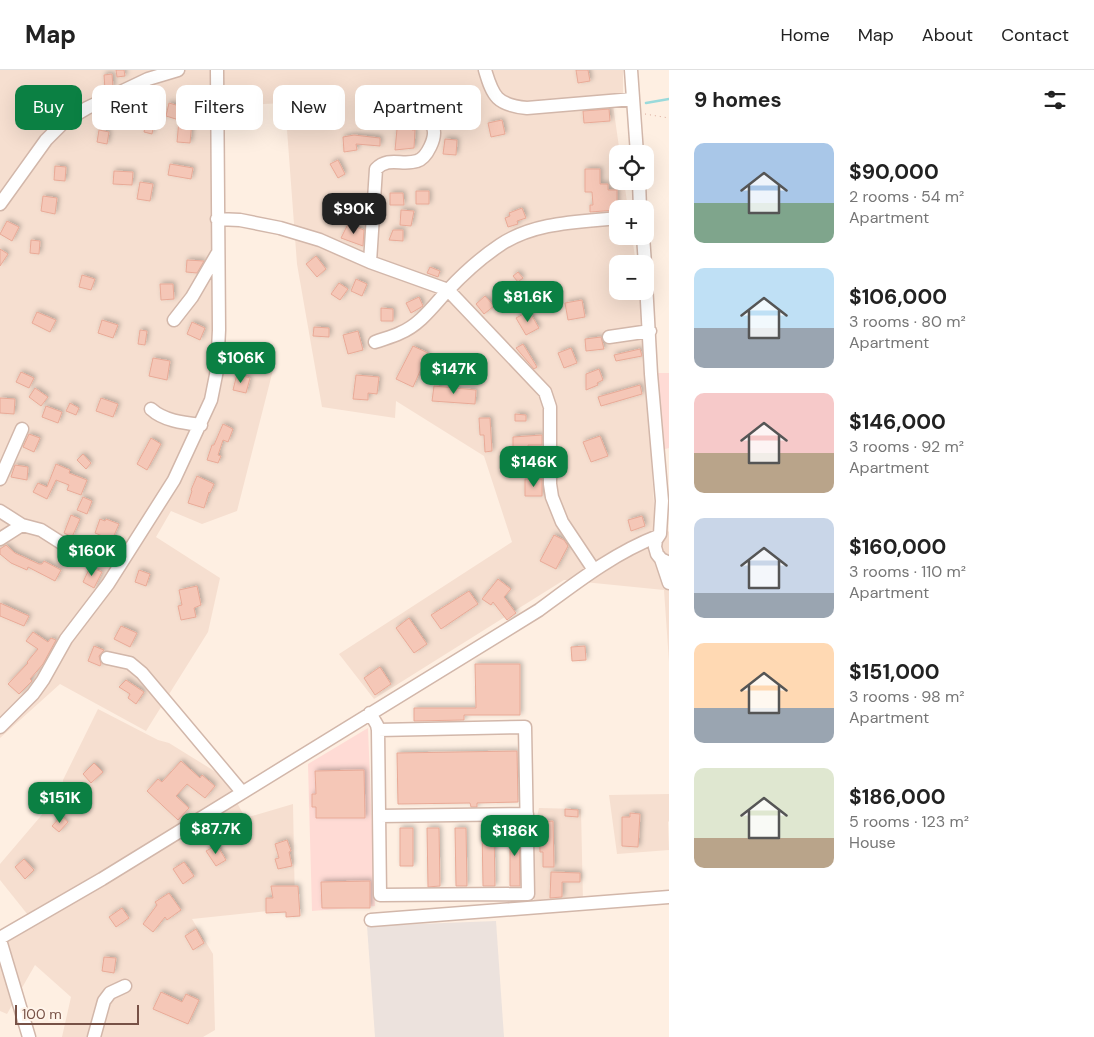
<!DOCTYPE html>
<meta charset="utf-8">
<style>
body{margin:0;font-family:"DM Sans",sans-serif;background:#f6f6f6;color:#222;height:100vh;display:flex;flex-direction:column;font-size:19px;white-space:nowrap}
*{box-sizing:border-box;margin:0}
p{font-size:16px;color:#767676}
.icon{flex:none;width:28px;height:28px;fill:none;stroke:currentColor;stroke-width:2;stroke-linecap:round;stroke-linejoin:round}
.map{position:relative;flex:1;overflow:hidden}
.details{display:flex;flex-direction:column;background:#fff;width:425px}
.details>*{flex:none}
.top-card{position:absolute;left:15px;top:15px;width:475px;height:45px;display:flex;gap:10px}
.controls{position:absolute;left:609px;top:75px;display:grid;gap:10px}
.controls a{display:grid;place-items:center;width:45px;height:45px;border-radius:10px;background:#fff;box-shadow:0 5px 20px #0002;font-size:25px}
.scale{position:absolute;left:15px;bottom:12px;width:124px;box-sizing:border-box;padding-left:5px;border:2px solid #775146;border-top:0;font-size:14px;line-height:18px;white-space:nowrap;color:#775146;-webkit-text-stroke:4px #fff4ea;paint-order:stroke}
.price{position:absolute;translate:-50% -42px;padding:0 11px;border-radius:10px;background:#0b8043;color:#fff;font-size:16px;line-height:32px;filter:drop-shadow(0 1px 2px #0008)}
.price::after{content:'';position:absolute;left:50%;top:30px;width:15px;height:11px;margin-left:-8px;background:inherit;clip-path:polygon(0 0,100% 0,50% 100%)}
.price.current{background:#222;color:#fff}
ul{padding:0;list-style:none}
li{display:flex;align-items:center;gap:15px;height:125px;padding:0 25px}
li span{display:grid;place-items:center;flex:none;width:140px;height:100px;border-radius:10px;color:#555}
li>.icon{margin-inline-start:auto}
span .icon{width:60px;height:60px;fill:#fffc;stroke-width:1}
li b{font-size:21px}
h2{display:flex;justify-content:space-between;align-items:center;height:60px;padding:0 25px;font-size:21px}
.tag{padding:0 18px;border-radius:10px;background:#fff;box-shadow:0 5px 20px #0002;font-size:18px;line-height:45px}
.tag.current{background:#0b8043;color:#fff}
header{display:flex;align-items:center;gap:30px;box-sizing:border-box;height:70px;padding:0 25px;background:#fff;border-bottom:1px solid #e0e0e0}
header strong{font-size:24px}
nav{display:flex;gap:28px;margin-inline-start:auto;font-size:18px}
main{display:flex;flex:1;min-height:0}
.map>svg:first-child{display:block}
</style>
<header>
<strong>Map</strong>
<nav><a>Home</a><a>Map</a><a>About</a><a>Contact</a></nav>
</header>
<main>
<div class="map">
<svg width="669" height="967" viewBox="0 0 669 967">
<defs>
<filter id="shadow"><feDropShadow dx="2" dy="-2" stdDeviation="2.5" flood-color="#0004"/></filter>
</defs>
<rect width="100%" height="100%" fill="#feefe2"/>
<path fill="#f6dfd0" d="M0,0H623V36L613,35L620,84H618V111H624L628,139H618V166H632L636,194H618V221H640L642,239L655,450L669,462V592L664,520L564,510L374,629L339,584L512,472L484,386L396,331L395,348L322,337L297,194L285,33L221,36L225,291L273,300L237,441L202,454L171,441L156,467L220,508L208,562L146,661L60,614L0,668Z
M98,639L158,670L169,673L224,707L245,748L293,734L295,838L192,849L213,884L215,960L203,967H62L71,927L35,895L7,944L0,941V868L32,850L0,810V794L63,720V710Z
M669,724V751L668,752L669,780L617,784L609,725Z
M539,738L581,739L583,833L534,837V759Z"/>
<path fill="#ffdbd5" d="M653,303H669V378L662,380Z
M368,658L375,836L312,841L308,694Z"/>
<path fill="#ece2dd" d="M496,851L504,967H375L367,856Z"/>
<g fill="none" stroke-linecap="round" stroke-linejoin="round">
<path stroke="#9adadb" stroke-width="2.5" d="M646,33L669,29"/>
</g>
<path fill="#f5c7b7" stroke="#e9aa97" filter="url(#shadow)" d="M116,0H124L125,6L117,7Z
M576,0H588L590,11L578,13Z
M112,4L113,17L105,20L104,5Z
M190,31H202V50H192L190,73L177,72L179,50L166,46L169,33L190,39Z
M397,34H412V41L409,45L408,49L412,55V60H415L414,78L395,80L397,59Z
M609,39L610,51L584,53L583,41Z
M156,41L163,43L161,51L153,49Z
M112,44L121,46L119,54L110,53Z
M147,48L155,49L152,64L144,62Z
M502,50L505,64L491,67L488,53Z
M99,60L109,62L107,74L97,72Z
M354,65L380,68V76L356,74L357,80L344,82L343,67Z
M445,69L457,70L456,85L443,84Z
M338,90L345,104L338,108L330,94Z
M170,94L193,98L191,109L168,105Z
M55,96L66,97L65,111L54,110Z
M585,99H600V114H608V120H617V140L590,142V135H593L592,122H585Z
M114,101L133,102L132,115L113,114Z
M140,112L153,114L150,131L137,129Z
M416,121H429V134H416Z
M390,123H403L404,135H390Z
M43,126L57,128L55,144L41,141Z
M353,128L366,134L363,147L348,140Z
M522,138L526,148L517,151L518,154L508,157L505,148L510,146L509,143Z
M401,140L414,141L411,156L400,155Z
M7,151L19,157L12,171L0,164Z
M348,154L364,160L363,176L341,168Z
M393,160H403V171L389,170Z
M31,170L40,171L39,184L30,183Z
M0,179L8,184L0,196Z
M316,186L326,199L317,207L306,194Z
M187,190L204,191L197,203L186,202Z
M430,197L440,201L438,207L427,203Z
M518,202L523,208L518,212L513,206Z
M82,205L95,209L91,220L79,217Z
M356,209L367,214L362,226L351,221Z
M339,213L348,219L340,230L331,224Z
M160,214H173L174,229L161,230Z
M485,226L494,236L484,244L476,234Z
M419,227L423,236L411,243L406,233Z
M582,230L585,247L568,250L565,233Z
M381,238L393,239V251H381Z
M529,241L539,258L526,265L516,248Z
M37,242L56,250L50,262L32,253Z
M102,250L118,255L113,268L98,263Z
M192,252L205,258L200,270L187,264Z
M314,257L329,258V267L313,266Z
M140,260L147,261L145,275L138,274Z
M358,261L363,280L348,284L343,265Z
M601,267L604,279L586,281L585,269Z
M523,274L537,297L534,299L516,278Z
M413,276L428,283L413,317L396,309Z
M571,278L577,293L564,298L558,283Z
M640,279L642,286L616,291L614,285Z
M153,288L170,291L167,310L149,306Z
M599,299L603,310L597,313L598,315L586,320V304Z
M21,302L34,308L29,318L16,312Z
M237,304L250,308L246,323L233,320Z
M356,305L379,307L377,324L368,323V330L353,329Z
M640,315L642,324L601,336L598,327Z
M434,316L476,320L475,334L432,331Z
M35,318L48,327L41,336L29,327Z
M0,328L15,329L14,344L0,343Z
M101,328L118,334L113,347L96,341Z
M70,333L79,338L76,345L66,341Z
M46,336L62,342L58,353L42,347Z
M515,344L526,345V351H515Z
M479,348H490L492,381L485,382L484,365H480Z
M223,354L233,359L228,372L223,370L218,385L221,386L218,393L207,390L212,375H214Z
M29,364L40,368L34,382L23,377Z
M542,365V375H528V381H513V367Z
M600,366L608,386L591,392L583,372Z
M151,368L161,374L147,400L137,394Z
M83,384L91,393L86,399L77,390Z
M56,394L70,400L69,403L87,410L81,425L67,420L69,415L56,410L47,429L33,422L38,413L47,417Z
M15,395L28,397L27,410L11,407Z
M197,406L214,414L210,423L209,422L204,438L188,433L192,421L191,420Z
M525,409H542V426H525Z
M83,427L92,431L87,444L77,440Z
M71,445L80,449L72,467L64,463Z
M642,446L645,456L631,461L628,450Z
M100,449L105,451L106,449L119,454L112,470L95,463Z
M554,465L564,470L568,476L556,499L540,491Z
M6,475L15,483L39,494H42L44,491L61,500L55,511L28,497L27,500L11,493L0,484V479Z
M90,497L102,502L94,518L83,512Z
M139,500L150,504L146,516L135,512Z
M498,509L511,519L504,527L516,543L507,550L493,532L491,535L482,529Z
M197,516L201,535L194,538L196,547L181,550L178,536L182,535L179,520Z
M469,521L478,534L441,559L431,545Z
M0,533L29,546L24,556L0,546Z
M409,548L427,574L414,583L396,558Z
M121,556L137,563L130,577L114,569Z
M33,562L48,572L51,568L56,570L43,594L30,609L32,611L19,624L8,614L28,593L27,592L38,579L26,571Z
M94,576L104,580L99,586L101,594L100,596L88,591Z
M585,576L586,590L572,591L571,577Z
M475,594H520V645H464V650L414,651V638H476Z
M380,597L391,614L375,625L364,608Z
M126,610L144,622L136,634L128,628L130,624L119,617Z
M517,681L518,732L477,733V737H471L470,733L398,734L397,683Z
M181,691L200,708L202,705L215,716L205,728L187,714L176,726L189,738L178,750L147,721L158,709L162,712Z
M94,693L103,702L91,713L83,704Z
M364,700L365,748H316V737H312V724H316L315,701Z
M565,739L578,740V747L565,746Z
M630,743L640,744L638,777L622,776V747H630Z
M61,746L68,752L59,762L52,756Z
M553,751L554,797H543V782H540L539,752Z
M519,756L520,816H510V757Z
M400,758H413V796H400Z
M427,758H439L440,816L428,817Z
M455,758H466L467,816H456Z
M482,758H494L495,816H483Z
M287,770L291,781L289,782L292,796L278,799L275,789L279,788L275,774Z
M217,775L226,790L216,796L206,781Z
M24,789L34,800L25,809L15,797Z
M184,792L194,806L183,814L173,799Z
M551,802L580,803V812H562V827L550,828Z
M370,811V838H322L321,812Z
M271,816H298L300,846L286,847V842L266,843V828H273Z
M169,823L181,840L167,850L165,847L153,862L143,854L157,835L155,832Z
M122,838L129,848L116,857L109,847Z
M196,859L204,873L193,880L185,866Z
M104,887L116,888L114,903L102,901Z
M161,922L182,932L186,924L199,930L188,954L153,939Z"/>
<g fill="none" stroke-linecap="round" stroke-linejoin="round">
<g stroke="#d2b7aa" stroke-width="15">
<path id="minor" d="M485,0C493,27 497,35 527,38L633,29
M631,0L637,84
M639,111L640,139
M0,134L46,70L65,51L87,38L148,9L178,0
M217,149L240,150L280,158L320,170L370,192L448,220L545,322L550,337V414L552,427L562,452L594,500
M643,166L645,194
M370,192L376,99C389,86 402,96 417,91C427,88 437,67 433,57C430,52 421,50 416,48
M645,195L651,304L662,431L660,464L656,470L655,477L657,484L661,489L669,493
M174,250L192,227L217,184
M609,267L650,261
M375,272C383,269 392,267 400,263C420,255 434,235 448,220C463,204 482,187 500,175C534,152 578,152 618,148
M151,339C164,351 184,353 201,355
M0,409L22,359
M0,441L22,455L41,460L63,474L77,479L124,487
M0,469L22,455
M661,489L669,513
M107,588L130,593L142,603L242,722
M370,643L377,655L378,660L380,825L528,824L525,657L378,660
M0,657L33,624L43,610L66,569L108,514L174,410L211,330L217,300L219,260L217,0
M379,746L527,744
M371,850L669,827
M0,868L102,809L539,540C577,512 614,483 658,466
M0,870L29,967
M94,967L104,931L110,923L125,916"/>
</g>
<path stroke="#daaa9b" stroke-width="1" stroke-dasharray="1 4" stroke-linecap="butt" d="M645,44L669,48"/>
<use href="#minor" stroke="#fff" stroke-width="12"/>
</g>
</svg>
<div class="controls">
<a><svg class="icon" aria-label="locate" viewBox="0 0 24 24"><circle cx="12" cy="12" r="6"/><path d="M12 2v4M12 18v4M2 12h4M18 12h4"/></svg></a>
<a>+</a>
<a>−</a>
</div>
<div class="scale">100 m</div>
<b class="price current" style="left:354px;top:165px">$90K</b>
<b class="price" style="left:528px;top:253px">$81.6K</b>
<b class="price" style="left:241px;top:314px">$106K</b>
<b class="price" style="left:454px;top:325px">$147K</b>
<b class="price" style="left:534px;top:418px">$146K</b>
<b class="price" style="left:92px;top:507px">$160K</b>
<b class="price" style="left:60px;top:754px">$151K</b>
<b class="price" style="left:216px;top:785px">$87.7K</b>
<b class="price" style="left:515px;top:787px">$186K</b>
<div class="top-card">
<a class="tag current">Buy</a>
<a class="tag">Rent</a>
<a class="tag">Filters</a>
<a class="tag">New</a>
<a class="tag">Apartment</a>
</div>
</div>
<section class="details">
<h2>9 homes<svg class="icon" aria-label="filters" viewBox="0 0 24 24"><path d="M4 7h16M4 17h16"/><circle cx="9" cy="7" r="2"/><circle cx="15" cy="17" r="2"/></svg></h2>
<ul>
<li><span style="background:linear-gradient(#a9c7e8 60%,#7fa58c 0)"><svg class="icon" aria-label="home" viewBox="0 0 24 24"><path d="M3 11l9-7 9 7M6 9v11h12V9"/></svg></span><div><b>$90,000</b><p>2 rooms · 54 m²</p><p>Apartment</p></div></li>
<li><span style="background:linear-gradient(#bfe0f5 60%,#9aa5b1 0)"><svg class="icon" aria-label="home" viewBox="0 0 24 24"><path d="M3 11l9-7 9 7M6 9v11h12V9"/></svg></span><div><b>$106,000</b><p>3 rooms · 80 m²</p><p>Apartment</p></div></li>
<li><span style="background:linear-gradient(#f6c9c9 60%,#b9a48a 0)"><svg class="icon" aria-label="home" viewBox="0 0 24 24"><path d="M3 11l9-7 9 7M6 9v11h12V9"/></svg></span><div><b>$146,000</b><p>3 rooms · 92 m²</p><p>Apartment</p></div></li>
<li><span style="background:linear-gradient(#c9d6e8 75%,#9aa5b1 0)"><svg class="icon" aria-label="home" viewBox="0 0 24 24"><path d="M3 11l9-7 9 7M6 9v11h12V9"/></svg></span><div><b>$160,000</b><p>3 rooms · 110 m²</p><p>Apartment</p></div></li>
<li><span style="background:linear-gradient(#ffd9b3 65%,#9aa5b1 0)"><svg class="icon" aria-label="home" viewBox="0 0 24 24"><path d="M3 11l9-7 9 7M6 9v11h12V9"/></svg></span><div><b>$151,000</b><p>3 rooms · 98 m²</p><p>Apartment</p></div></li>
<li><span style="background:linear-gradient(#dfe7d0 70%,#b9a48a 0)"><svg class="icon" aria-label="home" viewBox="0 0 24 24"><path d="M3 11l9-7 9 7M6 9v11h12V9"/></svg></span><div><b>$186,000</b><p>5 rooms · 123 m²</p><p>House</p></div></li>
</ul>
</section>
</main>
